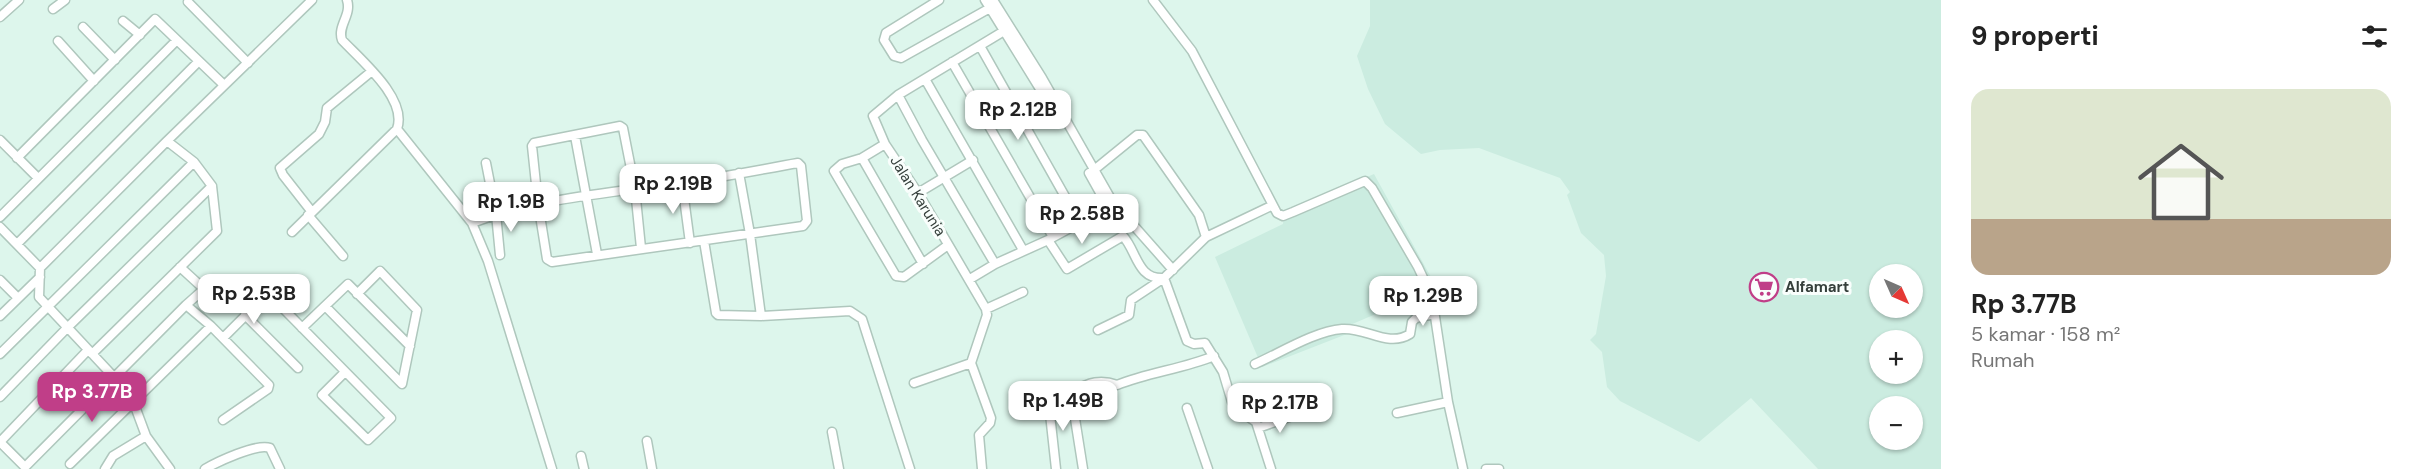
<!DOCTYPE html>
<html lang="id">
<meta charset="utf-8">
<style>
body{margin:0;font-family:"DM Sans",sans-serif;background:#f6f6f6;color:#222;height:100vh;display:flex;flex-direction:column;font-size:22px;white-space:nowrap}
*{box-sizing:border-box;margin:0}
p{font-size:20px;color:#767676}
.icon{flex:none;width:33px;height:33px;fill:none;stroke:currentColor;stroke-width:2;stroke-linecap:round;stroke-linejoin:round}
.map{position:relative;flex:1;overflow:hidden}
.side{display:flex;flex-direction:column;background:#fff;width:480px}
.side>*{flex:none}
.needle{width:39px;rotate:135deg}
.tools{position:absolute;left:1869px;top:264px;display:grid;gap:12px}
.tools a{display:grid;place-items:center;width:54px;height:54px;border-radius:50%;background:#fff;box-shadow:0 2px 4px #0004;font-size:30px}
.price{position:absolute;translate:-50% -51px;padding:0 14px;border-radius:12px;background:#fff;color:#222;font-size:20px;line-height:39px;filter:drop-shadow(0 2px 3px #0008)}
.price::after{content:'';position:absolute;left:50%;top:36px;width:18px;height:14px;margin-left:-9px;background:inherit;clip-path:polygon(0 0,100% 0,50% 100%)}
.price.active{background:#c03e88;color:#fff}
ul{padding:0;list-style:none}
li{display:grid;align-content:center;gap:12px;height:318px;padding:0 30px}
li span{display:grid;place-items:center;height:186px;border-radius:18px;color:#555}
li>.icon{margin-inline-start:auto}
span .icon{width:108px;height:108px;fill:#fffc;stroke-width:1}
li b{font-size:26px}
h2{display:flex;justify-content:space-between;align-items:center;height:72px;padding:0 30px;font-size:26px}
main{display:flex;flex:1;min-height:0}
.map>svg:first-child{display:block}
</style>
<main>
<div class="map">
<svg width="1941" height="469" viewBox="0 0 1941 469">
<rect width="100%" height="100%" fill="#ddf6ec"/>
<path fill="#cbece0" fill-rule="evenodd" d="M1370,0H1941V469H1818L1751,398L1699,442L1620,401L1607,387L1602,352L1590,340L1596,334L1606,276L1604,255L1581,233L1567,195L1570,192L1560,178L1479,148L1440,150L1421,154L1385,124L1368,89L1357,56L1370,26ZM1912,274V308H1880V274ZM1912,340V374H1880V340ZM1912,406V440H1880V406Z
M1374,174L1437,288L1350,325L1352,332L1262,367L1215,257L1283,224L1284,213Z"/>
<g fill="none" stroke-linecap="round" stroke-linejoin="round">
<g stroke="#afc7bd" stroke-width="11">
<path id="minor" d="M347,0C352,15 337,26 342,40C361,60 408,99 397,129L472,223L488,261L552,469
M939,0L886,33L884,40L894,56L901,58L990,8
M985,0L1053,110
M993,0L1042,78L1112,201L1173,270
M1153,0L1192,51L1277,213L1283,216L1293,212L1365,181L1372,188L1418,267L1432,297L1448,402L1463,469
M188,2L248,63
M53,9L65,0
M0,17L19,0
M123,21L140,35
M83,27L115,60
M58,41L94,81
M980,46L1080,223
M952,62L1053,237
M925,79L1023,250
M898,95L922,140L995,264
M575,136L597,254
M0,140L38,178
M167,141L312,0
M885,144L862,158L842,164L834,171L896,276L904,277L948,245
M17,158L155,19L224,85
M862,158L923,264
M486,163L496,214L500,255
M1094,170L1137,135H1143L1199,215L1206,237
M739,173L750,234L761,316
M1089,173L1108,207
M682,183L690,243
M918,193L973,160
M312,212L283,175L280,168L319,134L325,122L327,108L372,71
M308,215L343,256
M0,217L177,40
M472,223C539,198 609,193 680,183C719,178 758,170 798,163L801,166L807,221L803,226L552,262L547,259L538,203L532,146L534,143L620,126L623,128L635,189L641,248
M0,227L40,268L39,297L112,375L133,401L146,436L170,469
M292,232L397,129
M1048,240L1067,269L1123,236C1137,251 1137,280 1164,278L1187,341L1194,344L1205,343L1223,372L1232,402L1244,414L1256,422L1271,469
M704,241L716,313L718,315L761,316L850,311L862,319L910,469
M17,244L199,61
M40,268L167,141L194,162L212,186
M970,279L995,264L1048,240L1113,205
M0,280L18,298
M260,285L391,418L368,440L322,395L345,372
M325,306L402,384L417,310L380,271L357,294
M986,309L1023,292
M245,315L298,368
M0,316L40,277
M211,326L269,385L268,389L223,420
M302,328L348,284L410,346
M1098,330L1129,315L1131,300L1164,278L1206,237L1271,206
M223,338L268,293
M88,350L0,442L25,467L186,305
M0,354L194,162
M1255,364C1280,353 1315,331 1342,329C1366,327 1388,348 1410,334L1412,322L1416,318L1434,314
M914,383L971,363
M0,397L67,328L212,186L217,231L92,354
M1049,405L1056,469
M1187,408L1208,469
M1397,413L1448,402
M1244,414L1290,394
M1258,428L1295,415
M832,432L839,469
M647,441L652,469
M581,456L584,469
M70,464L211,326L186,305L204,289L180,267
M105,469L113,456L146,436
M205,469C217,462 257,443 270,448L280,469
M982,469L979,435L990,423L991,418L971,363L987,315L986,309L918,193L885,144L873,116L898,95L1004,31
M1083,469L1073,406V392C1089,382 1101,379 1117,385C1149,372 1183,369 1214,356
M1486,469H1499"/>
</g>
<use href="#minor" stroke="#fff" stroke-width="8"/>
</g>
<defs>
<g id="supermarket-ring" transform="scale(1.5)"><circle r="9.5" fill="#f9fefc" stroke="#c03e88" stroke-width="1.5"/><path d="M-6-5.5h2.5l.6 2H6L4.5 2H-2.5L-4.4-4H-6ZM-1.5 3.2a1.3 1.3 0 1 0 .1 0ZM3 3.2a1.3 1.3 0 1 0 .1 0Z" fill="#c03e88"/></g>
</defs>
<g fill-rule="evenodd">
<use href="#supermarket-ring" x="1764" y="287"/>
</g>
<g text-anchor="middle" stroke-width="6" stroke-linejoin="round" paint-order="stroke">
<g font-size="15" fill="#353f3b" stroke="#f9fefc">
<text transform="translate(918 196) rotate(58)" y="5">Jalan Karunia</text>
</g>
<g font-size="15" font-weight="bold" fill="#353f3b" stroke="#f9fefc" text-anchor="start">
<text x="1785" y="292">Alfamart</text>
</g>
</g>
</svg>
<div class="tools">
<a><svg class="needle" viewBox="-14 -14 28 28"><path d="M0-13l5 13h-10z" fill="#e53935"/><path d="M0 13l5-13h-10z" fill="#767676"/></svg></a>
<a>+</a>
<a>−</a>
</div>
<b class="price" style="left:1018px;top:141px">Rp 2.12B</b>
<b class="price" style="left:673px;top:215px">Rp 2.19B</b>
<b class="price" style="left:511px;top:233px">Rp 1.9B</b>
<b class="price" style="left:1082px;top:245px">Rp 2.58B</b>
<b class="price" style="left:254px;top:325px">Rp 2.53B</b>
<b class="price" style="left:1423px;top:327px">Rp 1.29B</b>
<b class="price active" style="left:92px;top:423px">Rp 3.77B</b>
<b class="price" style="left:1063px;top:432px">Rp 1.49B</b>
<b class="price" style="left:1280px;top:434px">Rp 2.17B</b>
</div>
<section class="side">
<h2>9 properti<svg class="icon" aria-label="filters" viewBox="0 0 24 24"><path d="M4 7h16M4 17h16"/><circle cx="9" cy="7" r="2"/><circle cx="15" cy="17" r="2"/></svg></h2>
<ul>
<li><span style="background:linear-gradient(#dfe7d0 70%,#b9a48a 0)"><svg class="icon" aria-label="home" viewBox="0 0 24 24"><path d="M3 11l9-7 9 7M6 9v11h12V9"/></svg></span><div><b>Rp 3.77B</b><p>5 kamar · 158 m²</p><p>Rumah</p></div></li>
</ul>
</section>
</main>
